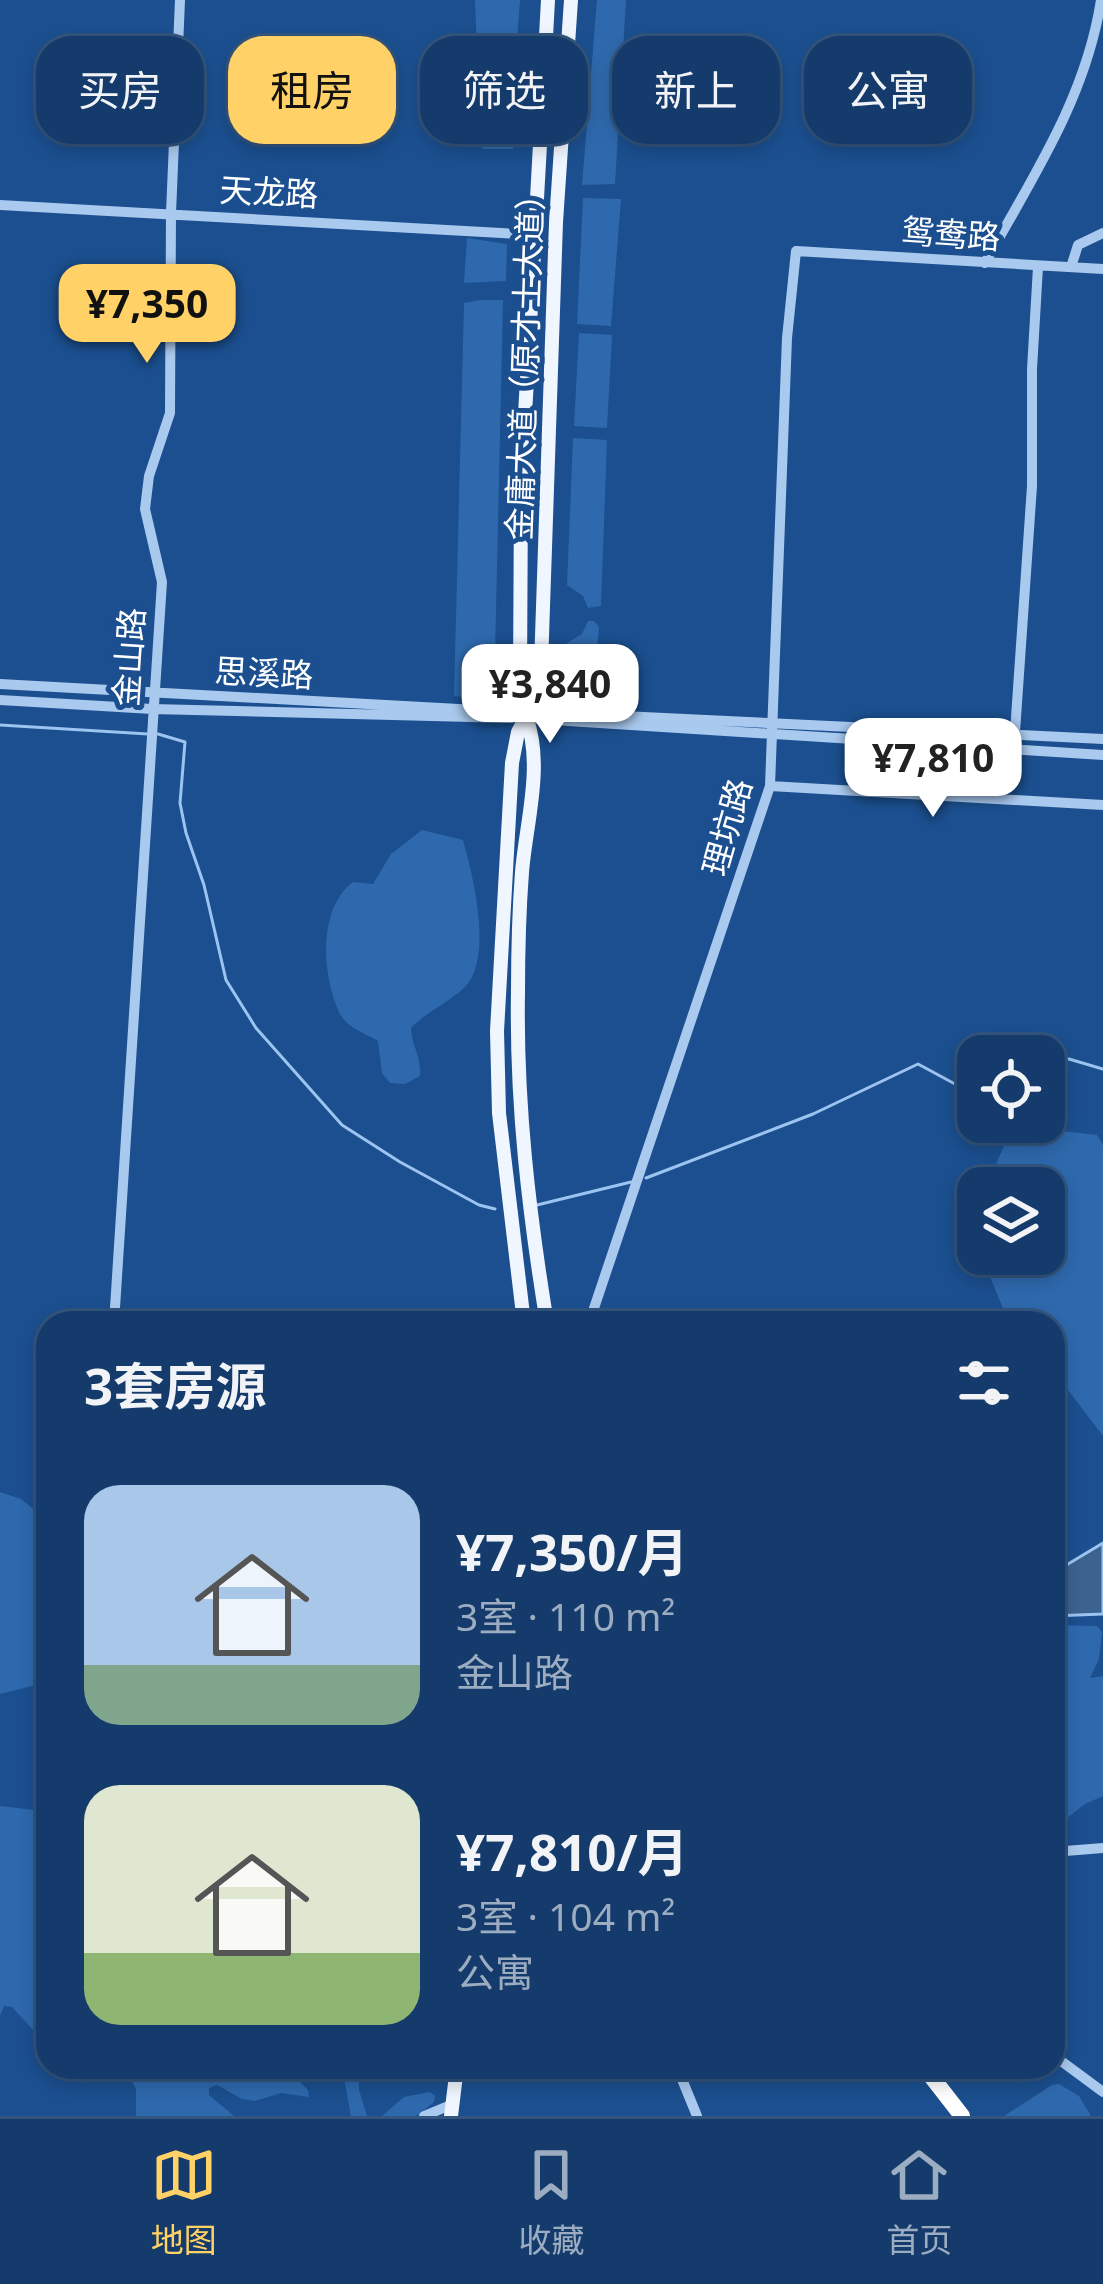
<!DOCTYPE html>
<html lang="zh">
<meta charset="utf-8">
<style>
body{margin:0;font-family:"Noto Sans","Noto Sans SC",sans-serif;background:#214673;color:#f1f3f6;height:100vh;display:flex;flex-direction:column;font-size:45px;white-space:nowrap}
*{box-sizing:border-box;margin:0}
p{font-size:39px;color:#9dadc1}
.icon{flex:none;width:66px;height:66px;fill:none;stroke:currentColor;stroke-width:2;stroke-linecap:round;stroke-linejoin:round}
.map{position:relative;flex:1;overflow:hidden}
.side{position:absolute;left:36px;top:1311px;width:1029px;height:768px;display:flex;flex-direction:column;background:#143b6b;border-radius:36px;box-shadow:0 6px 18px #0003,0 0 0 3px #33557e}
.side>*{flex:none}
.banner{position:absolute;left:36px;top:36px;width:1032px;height:108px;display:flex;gap:24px}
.controls{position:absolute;left:957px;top:1035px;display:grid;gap:24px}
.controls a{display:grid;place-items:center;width:108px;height:108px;border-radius:24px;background:#143b6b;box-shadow:0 6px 18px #0003,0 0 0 3px #33557e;font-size:60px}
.price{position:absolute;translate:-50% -102px;padding:0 27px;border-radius:24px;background:#fff;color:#222;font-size:39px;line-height:78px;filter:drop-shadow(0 3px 6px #0008)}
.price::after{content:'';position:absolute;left:50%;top:72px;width:36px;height:27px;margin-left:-18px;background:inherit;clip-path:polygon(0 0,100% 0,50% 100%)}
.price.current{background:#ffd166;color:#111}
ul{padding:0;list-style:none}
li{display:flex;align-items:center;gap:36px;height:300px;padding:0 48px}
li span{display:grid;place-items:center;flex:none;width:336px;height:240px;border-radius:36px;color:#555}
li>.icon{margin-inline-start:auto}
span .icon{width:144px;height:144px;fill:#fffc;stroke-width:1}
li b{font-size:51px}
h2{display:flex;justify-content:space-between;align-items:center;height:144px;padding:0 48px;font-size:51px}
.pill{padding:0 42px;border-radius:36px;background:#143b6b;box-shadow:0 6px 18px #0003,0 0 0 3px #33557e;font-size:42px;line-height:108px}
.pill.current{background:#ffd166;color:#111}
.dock{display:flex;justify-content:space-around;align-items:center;height:168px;border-top:3px solid #33557e;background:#143b6b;font-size:33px;color:#9dadc1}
.dock a{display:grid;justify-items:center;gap:6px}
.dock .current{color:#ffd166}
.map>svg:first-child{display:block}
</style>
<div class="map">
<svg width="1103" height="2116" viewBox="0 0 1103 2116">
<rect width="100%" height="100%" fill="#1b4f8f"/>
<path fill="#2e69ad" d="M475,0H520L512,106L482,107L479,101Z
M597,0H626L615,184L582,185Z
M512,118L513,149H482V119Z
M583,198L621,199L611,326L577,324Z
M467,238L507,244L506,281L464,283Z
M480,300H503L494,700L454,696L464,303Z
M579,333L612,335L607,428L574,426Z
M573,438L607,440L601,606L588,608L583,596L567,585Z
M588,621H594L599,627L592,704L565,702L567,643L582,634Z
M422,830L463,840C473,875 494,959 464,988C448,1003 426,1012 411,1028C412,1048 421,1053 420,1076L405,1084L390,1083L382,1073L378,1041C365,1033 347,1028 340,1014C322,977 317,909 353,882L373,884L391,854Z
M1026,1127L1097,1135L1103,1145V1436L1068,1390L1053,1379V1323H1009L991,1279L992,1254H1044V1188H979L994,1169L1011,1129Z
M0,1492L21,1499L48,1521V1617L39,1625V1634L47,1641L40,1684L0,1694Z
M1053,1625L1097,1626L1102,1632L1099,1659L1090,1678L1103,1676V1796L1085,1804L1053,1829Z
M48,1804V2028L34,2031L12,2007L4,2006L0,2016V1806L34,1810Z
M124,2067H262L270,2071L285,2067L308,2090L309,2097L281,2093L255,2101L242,2099L217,2085L209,2088V2095L234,2116H136V2089Z
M342,2067H359V2090L367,2116H351Z
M1059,2084L1079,2096L1091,2116H1004L1052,2085Z
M430,2092L435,2096L434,2102L416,2116H382L404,2097Z"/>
<path fill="#3c6290" stroke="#9cc4f0" stroke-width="3" d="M1103,1543V1614L1053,1616V1573Z"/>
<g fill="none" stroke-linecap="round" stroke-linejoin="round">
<path stroke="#9cc4f0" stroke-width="3" d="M0,725L148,734
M158,734L185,742L180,803L186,833L204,885L226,980L256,1028L342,1125L400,1162L479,1205L495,1209
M1044,1059H1069L1103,1069
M646,1178L813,1114L918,1064L968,1091L978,1090
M537,1205L631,1182"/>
<path stroke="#a9c9ee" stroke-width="10" d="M0,205L535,235
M985,263C1032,178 1086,98 1101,0
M1071,267L1078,245L1103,233
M0,684L495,711L526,717L560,713L1103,739
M0,700L152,709L512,718
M537,719L1103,755
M1015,732L1032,486V369L1038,267
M770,786L1103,805
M114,1323L162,582L145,509L149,476L170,413L171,213L180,0
M589,1323L770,786L787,338L796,251L1103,269
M1053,1852L1103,1848
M1053,2055L1103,2092
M677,2067L697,2116
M424,2116L453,2104"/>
<path stroke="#f0f6ff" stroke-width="14" d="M524,1323L499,1113L497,1031L512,763L518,732L526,717L520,683L521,487L548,0
M547,1323C529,1213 516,1104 518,992C518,953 519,912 522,872C526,823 544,765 526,717L536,696L541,666L556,222L571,0
M451,2116L457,2067"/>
<path stroke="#fff" stroke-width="16" d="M924,2067L962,2116"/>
</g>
<g text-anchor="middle" stroke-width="10" stroke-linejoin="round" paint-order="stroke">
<g font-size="33" fill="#fff" stroke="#1b4f8f">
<text transform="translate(269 192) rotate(3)" y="12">天龙路</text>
<text transform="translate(951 234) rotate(4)" y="12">鸳鸯路</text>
<text transform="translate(525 359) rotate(-88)" y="12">金庸大道（原才士大道）</text>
<text transform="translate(129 657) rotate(-86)" y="12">金山路</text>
<text transform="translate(264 673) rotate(3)" y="12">思溪路</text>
<text transform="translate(727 827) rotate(-74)" y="12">理坑路</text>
</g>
</g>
</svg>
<div class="controls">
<a><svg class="icon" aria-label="locate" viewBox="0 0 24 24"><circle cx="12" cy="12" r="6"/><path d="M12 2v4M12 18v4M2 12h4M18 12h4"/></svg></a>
<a><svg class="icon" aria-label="layers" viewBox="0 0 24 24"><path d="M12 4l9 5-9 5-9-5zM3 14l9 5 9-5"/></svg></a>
</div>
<b class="price current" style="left:147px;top:366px">¥7,350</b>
<b class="price" style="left:550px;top:746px">¥3,840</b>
<b class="price" style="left:933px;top:820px">¥7,810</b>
<div class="banner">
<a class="pill">买房</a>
<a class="pill current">租房</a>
<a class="pill">筛选</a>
<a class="pill">新上</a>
<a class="pill">公寓</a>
</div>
<section class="side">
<h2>3套房源<svg class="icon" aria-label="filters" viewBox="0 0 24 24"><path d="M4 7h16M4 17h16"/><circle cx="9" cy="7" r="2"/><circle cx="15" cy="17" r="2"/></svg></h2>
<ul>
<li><span style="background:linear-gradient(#a9c7e8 75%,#7fa58c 0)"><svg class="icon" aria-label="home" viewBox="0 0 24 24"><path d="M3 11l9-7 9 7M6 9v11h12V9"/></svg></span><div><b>¥7,350/月</b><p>3室 · 110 m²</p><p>金山路</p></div></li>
<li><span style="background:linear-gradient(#dfe7d0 70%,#8fb573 0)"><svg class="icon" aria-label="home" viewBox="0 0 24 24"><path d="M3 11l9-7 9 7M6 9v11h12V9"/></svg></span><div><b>¥7,810/月</b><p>3室 · 104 m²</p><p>公寓</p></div></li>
</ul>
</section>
</div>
<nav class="dock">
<a class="current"><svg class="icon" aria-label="map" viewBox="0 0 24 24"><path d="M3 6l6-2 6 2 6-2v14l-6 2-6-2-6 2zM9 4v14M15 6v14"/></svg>地图</a>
<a><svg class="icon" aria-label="saved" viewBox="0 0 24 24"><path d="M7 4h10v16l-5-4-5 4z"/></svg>收藏</a>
<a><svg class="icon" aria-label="home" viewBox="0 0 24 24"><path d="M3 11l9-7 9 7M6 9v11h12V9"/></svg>首页</a>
</nav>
